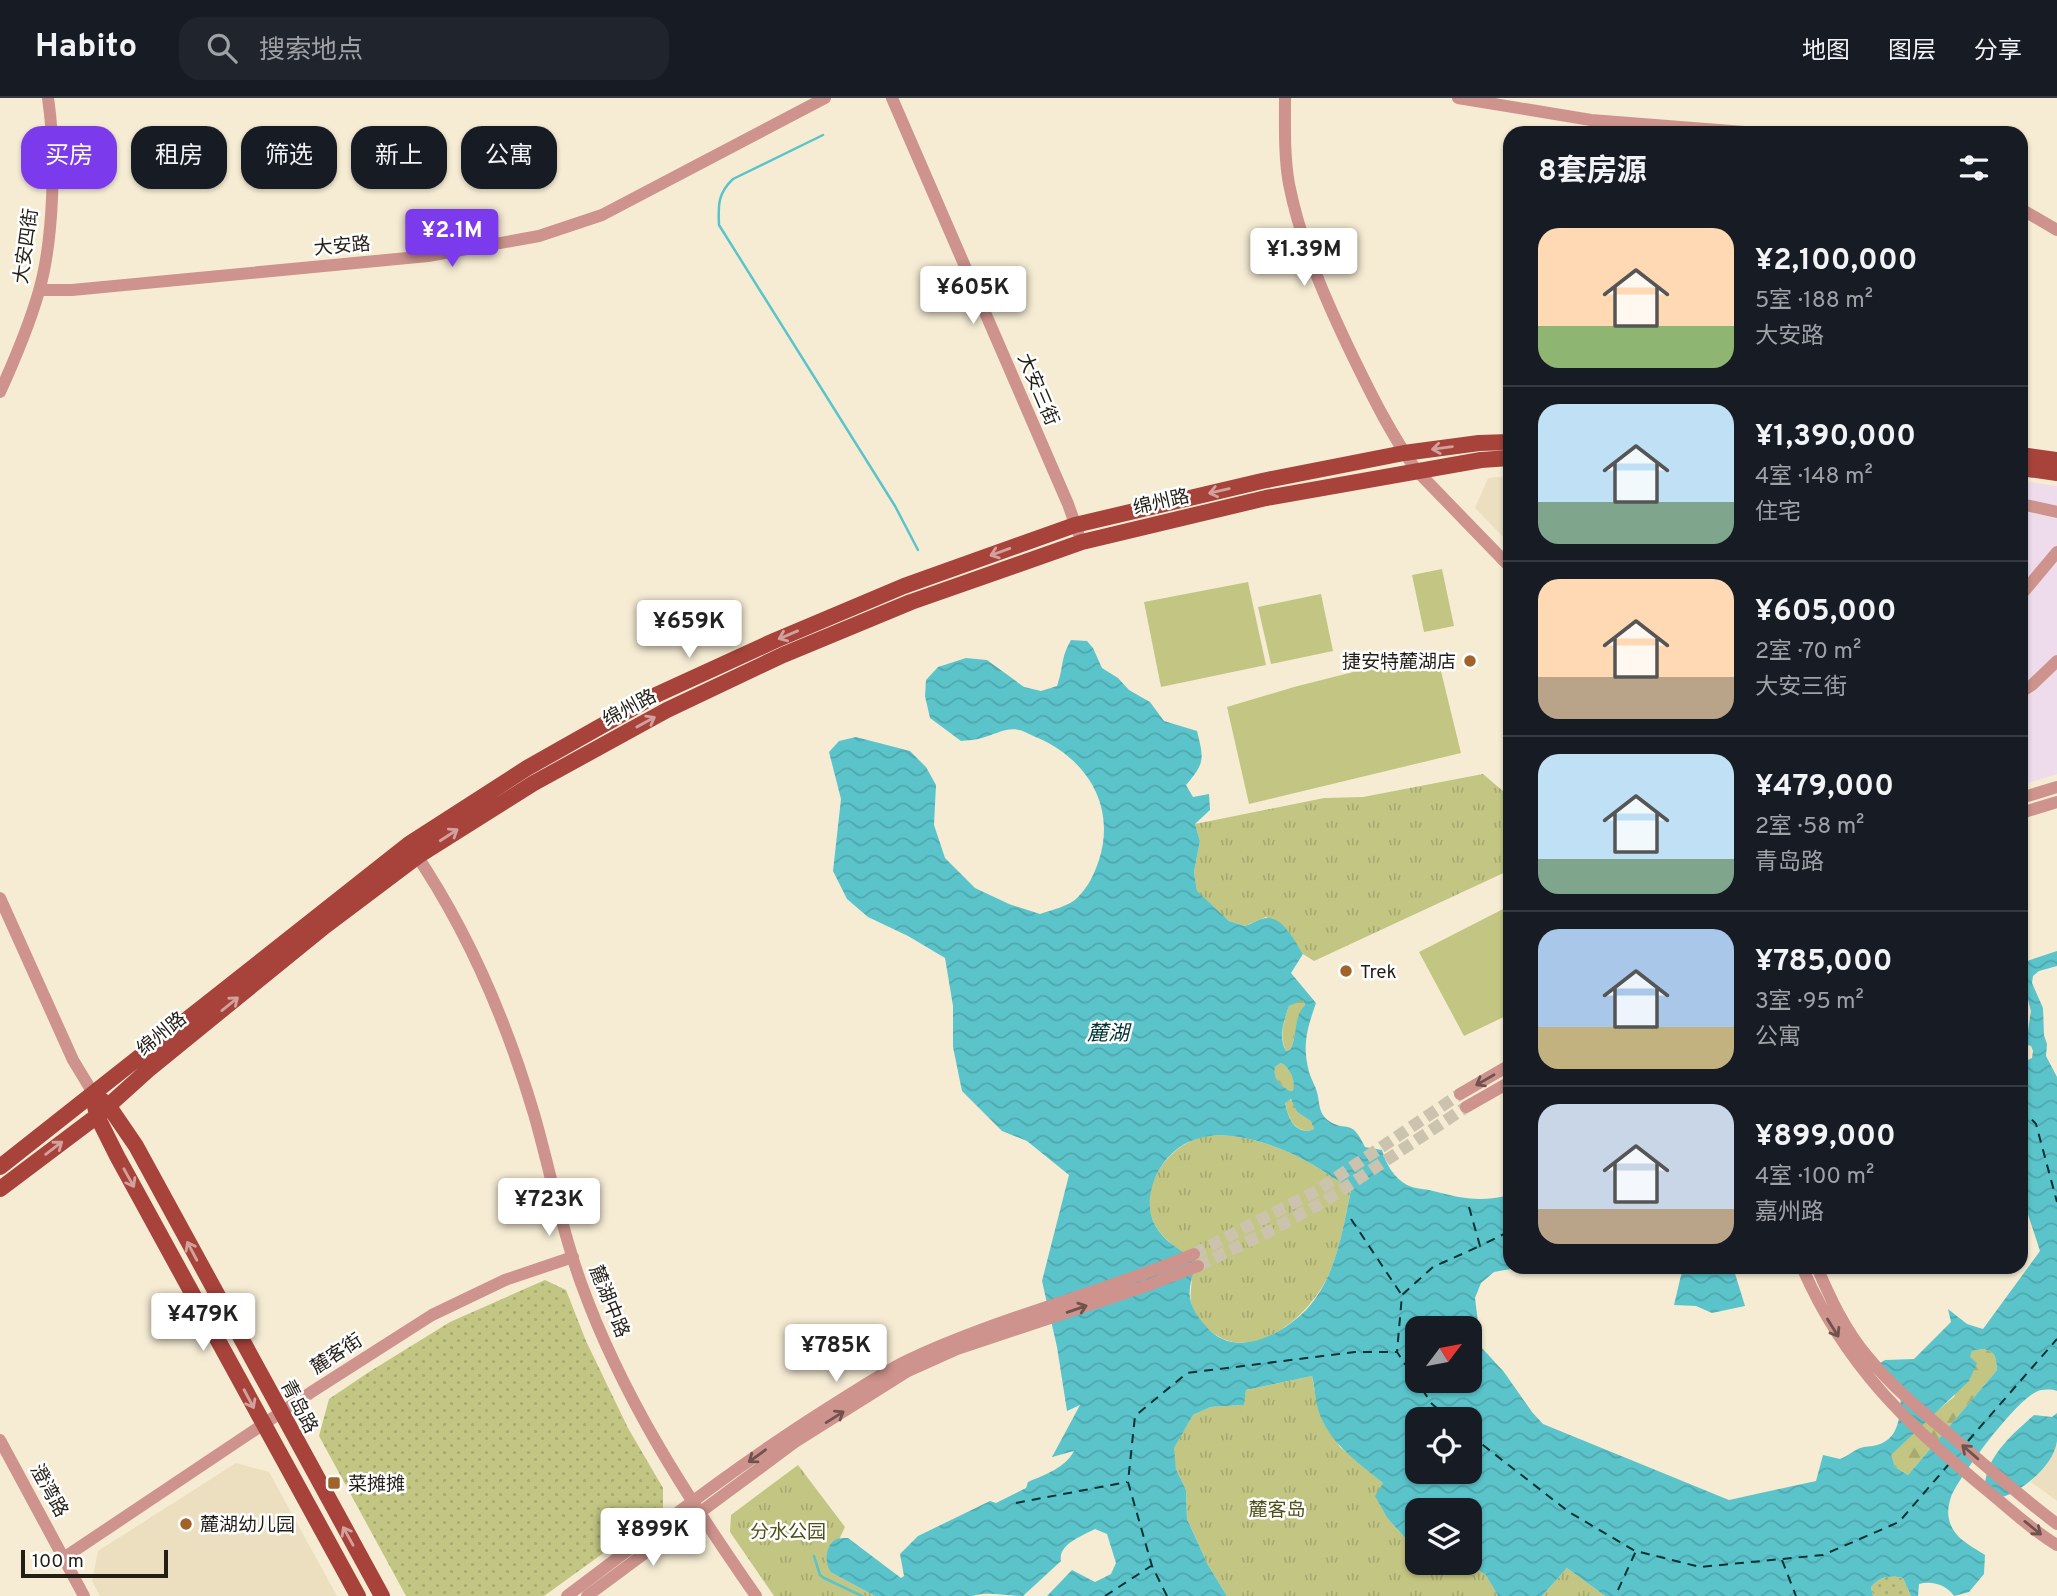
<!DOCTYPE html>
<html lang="zh">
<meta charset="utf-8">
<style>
body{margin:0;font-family:Overpass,"Noto Sans SC",sans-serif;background:#20242c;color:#f1f3f6;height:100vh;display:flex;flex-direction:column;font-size:26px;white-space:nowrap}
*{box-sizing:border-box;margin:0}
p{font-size:23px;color:#9ea1a6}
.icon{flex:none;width:38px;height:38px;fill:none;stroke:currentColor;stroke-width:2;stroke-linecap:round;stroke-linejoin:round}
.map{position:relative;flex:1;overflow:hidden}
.side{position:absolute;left:1503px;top:28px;width:525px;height:1148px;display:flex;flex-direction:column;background:#171b24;border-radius:21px;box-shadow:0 2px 5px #0004}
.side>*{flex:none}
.top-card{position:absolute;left:21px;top:28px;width:665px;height:63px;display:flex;gap:14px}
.needle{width:46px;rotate:58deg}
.fabs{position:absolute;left:1405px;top:1218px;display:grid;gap:14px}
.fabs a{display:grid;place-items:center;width:77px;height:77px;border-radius:14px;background:#171b24;box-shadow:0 2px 5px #0004;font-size:35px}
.scale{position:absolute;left:21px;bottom:18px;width:147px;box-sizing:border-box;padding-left:7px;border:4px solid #231f17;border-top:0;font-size:19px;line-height:24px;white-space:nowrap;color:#231f17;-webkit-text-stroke:5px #fff;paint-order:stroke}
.price{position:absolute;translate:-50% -60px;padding:0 16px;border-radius:7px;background:#fff;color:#222;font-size:23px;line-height:46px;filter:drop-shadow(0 2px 4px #0008)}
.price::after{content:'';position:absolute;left:50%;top:42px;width:21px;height:16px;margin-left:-10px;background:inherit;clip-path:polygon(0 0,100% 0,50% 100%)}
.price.selected{background:#7c3aed;color:#fff}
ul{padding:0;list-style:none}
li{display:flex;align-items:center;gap:21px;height:175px;padding:0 35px}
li+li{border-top:2px solid #363941}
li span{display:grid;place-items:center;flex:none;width:196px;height:140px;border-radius:21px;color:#555}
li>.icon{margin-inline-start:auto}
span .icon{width:84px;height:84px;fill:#fffc;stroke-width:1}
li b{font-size:30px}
h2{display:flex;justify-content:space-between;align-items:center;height:84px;padding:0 35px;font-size:30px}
.pill{padding:0 24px;border-radius:21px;background:#171b24;box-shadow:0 2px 5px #0004;font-size:24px;line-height:63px}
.pill.selected{background:#7c3aed;color:#fff}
header{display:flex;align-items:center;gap:42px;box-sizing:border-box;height:98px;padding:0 35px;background:#171b24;border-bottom:2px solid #363941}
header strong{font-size:33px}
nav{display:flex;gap:38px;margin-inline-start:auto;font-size:24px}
.search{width:490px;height:63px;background:#20242c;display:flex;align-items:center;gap:18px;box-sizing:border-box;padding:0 24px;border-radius:21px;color:#9ea1a6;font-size:26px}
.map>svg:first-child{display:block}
</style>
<header>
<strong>Habito</strong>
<div class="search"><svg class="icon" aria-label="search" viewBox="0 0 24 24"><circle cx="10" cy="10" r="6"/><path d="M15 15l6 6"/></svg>搜索地点</div>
<nav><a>地图</a><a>图层</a><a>分享</a></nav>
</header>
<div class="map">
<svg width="2057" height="1498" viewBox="0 0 2057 1498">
<defs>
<pattern id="grass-dots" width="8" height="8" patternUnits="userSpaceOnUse" patternTransform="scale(1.75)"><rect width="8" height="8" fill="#c3c682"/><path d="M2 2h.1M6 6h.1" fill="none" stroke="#a7aa70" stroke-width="1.8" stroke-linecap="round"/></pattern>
<pattern id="forest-firs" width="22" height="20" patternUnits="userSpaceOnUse" patternTransform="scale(1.75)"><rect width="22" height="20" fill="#c3c682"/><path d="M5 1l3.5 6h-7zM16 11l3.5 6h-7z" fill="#a7aa70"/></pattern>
<pattern id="park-tufts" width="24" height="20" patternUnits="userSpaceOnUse" patternTransform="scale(1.75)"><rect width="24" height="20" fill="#c3c682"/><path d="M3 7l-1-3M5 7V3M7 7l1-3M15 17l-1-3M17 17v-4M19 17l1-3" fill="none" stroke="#a7aa70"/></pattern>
<pattern id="water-waves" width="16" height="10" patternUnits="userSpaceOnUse" patternTransform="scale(1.75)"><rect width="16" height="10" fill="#5bc4cb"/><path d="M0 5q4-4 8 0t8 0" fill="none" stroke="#4fa8ae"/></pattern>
</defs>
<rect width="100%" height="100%" fill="#f6ecd4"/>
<path fill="#eedced" d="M2021,383L2057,388V676L2021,687Z"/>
<path fill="#ebdfc0" d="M1510,378V446L1475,410L1488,380Z
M2057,1344V1403L2031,1384L2053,1355Z
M236,1365L269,1374L337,1498H100L92,1483L98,1453Z"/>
<path fill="url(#grass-dots)" d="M545,1182L566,1192L586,1243L628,1330L663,1390V1412L544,1498H406L319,1338L329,1301L369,1274L450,1224Z
M1892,1478L1903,1480L1911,1498H1873L1871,1489C1877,1482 1883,1479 1892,1478Z"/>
<path fill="url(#forest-firs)" d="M1303,901L1305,907C1294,922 1298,935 1290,952L1286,953C1279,937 1284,923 1289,908Z
M1281,965C1290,970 1296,983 1294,993H1290C1280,987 1273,982 1275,969Z
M1288,1001L1293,1003L1297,1014L1312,1023L1314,1030L1312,1032C1294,1035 1288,1019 1285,1005Z
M1983,1251C1996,1254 1996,1259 1997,1272L1908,1377L1895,1369L1890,1357L1922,1325L1954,1299L1972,1253Z"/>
<path fill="url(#park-tufts)" d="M1483,676L1510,699V772L1314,863L1303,856L1288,833L1266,819L1245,828L1229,823L1197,794L1194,774L1200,743L1195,726L1324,700L1363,699Z
M1217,1037C1269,1039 1310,1062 1351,1092C1344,1123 1340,1156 1325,1184C1300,1230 1234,1276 1196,1216C1184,1198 1197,1184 1189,1166C1180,1148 1164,1144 1155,1127C1137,1095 1164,1052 1196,1041C1202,1038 1210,1038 1217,1037Z
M1312,1278L1318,1310L1340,1349L1383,1385L1388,1421L1417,1453L1418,1465H1429L1432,1469L1472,1468L1486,1476L1498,1498H1227L1208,1467L1187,1421L1186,1392L1176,1371L1173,1350L1193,1317L1209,1309L1243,1307L1246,1292Z
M798,1367L845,1429L831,1459L832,1475L875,1498H774L730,1434L731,1417Z
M1567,1470L1605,1498H1542Z"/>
<path fill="#c3c682" d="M1442,471L1454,528L1424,534L1412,477Z
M1248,484L1266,567L1161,589L1144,504Z
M1321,496L1333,553L1271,566L1258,509Z
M1436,553L1461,655L1249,706L1227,609L1294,589Z
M1510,795V916L1464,938L1419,854L1509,808L1504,798Z"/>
<path fill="url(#water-waves)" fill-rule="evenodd" d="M1071,542L1087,543L1093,550L1102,570L1118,580L1129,592L1150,604L1164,623L1197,633C1204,661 1205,665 1186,687L1193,699L1209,696L1210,712L1195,726L1200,743L1194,774L1197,793L1229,823L1245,828C1252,826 1260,820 1267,820C1283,819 1296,845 1303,856L1291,875L1316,905C1307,931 1302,947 1309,974C1311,981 1315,987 1317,994C1320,1005 1318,1015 1329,1023C1347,1035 1351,1019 1365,1049L1382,1052C1386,1066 1394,1080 1407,1087C1413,1090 1422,1091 1429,1092C1460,1100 1479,1105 1510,1097V1169H1522L1494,1174L1481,1185L1475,1200L1481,1249L1504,1274L1532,1314L1543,1326L1729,1402L1816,1383L1823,1357L1840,1361C1848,1358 1853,1353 1860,1350C1865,1348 1871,1349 1877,1347C1903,1340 1900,1310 1901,1288L1880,1265L1885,1262L1914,1261L1951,1224L1948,1211L1967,1226L1983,1231L2040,1153L2021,1095V965L2032,960L2033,953L2031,948L2021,945V931L2028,932L2031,913L2028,902L2021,891V865L2057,853V868L2039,873L2033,878L2032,885L2043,910L2044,937L2047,946L2046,958L2057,979V1293C2051,1291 2042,1291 2036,1294C2014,1305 1961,1376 1951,1399C1949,1405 1947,1414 1949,1421C1953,1440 1970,1447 1985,1457L1984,1476L1969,1494L1954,1498C1947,1487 1932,1482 1919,1486L1918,1498H1911L1903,1480C1890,1477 1881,1478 1871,1489L1873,1498H1605L1567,1470L1542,1498H1498L1486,1477L1472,1468L1432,1469L1429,1465H1470V1412H1418L1417,1453L1388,1421L1375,1398L1383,1385C1357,1363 1328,1345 1318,1311C1315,1301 1315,1289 1312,1278L1246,1292L1244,1307L1210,1309L1193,1317L1174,1350L1176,1371L1186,1392L1187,1421L1208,1467L1227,1498H1047L1072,1472L1095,1484L1111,1476L1116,1465L1107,1436L1095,1431C1082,1438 1058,1446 1061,1463L1023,1498C1005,1498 989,1493 972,1498H875L832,1475C824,1467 825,1448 835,1442C837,1440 845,1440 848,1440L901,1480L904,1478L900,1456L918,1438L990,1403L996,1405L1026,1390L1028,1384C1046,1376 1065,1370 1074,1353L1052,1359L1080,1307L1067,1313L1057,1249L1042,1183L1069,1077L1027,1043L1002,1033L962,993L953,949V908L945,860L908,838L868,819L847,801L833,773L841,701L829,654L839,643L856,639L910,653L926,669L936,687L934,727L945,760L975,790L1009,806L1040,816C1051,812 1070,808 1078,799C1089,788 1094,776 1099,762C1116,709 1088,662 1038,640C1032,638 1025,633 1019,632C1006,629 994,637 982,640C975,642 968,642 961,643L930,620L925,598L926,582L938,569L966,560L987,562L1024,589L1041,593L1057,588C1064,569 1060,561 1071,542ZM1303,902L1305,907C1293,919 1298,937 1290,952L1286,953C1278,938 1284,923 1289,908ZM1281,965C1290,970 1296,983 1293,993H1290C1280,987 1273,981 1275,969ZM1291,1001L1297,1014L1311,1023L1314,1030L1312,1032C1294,1036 1288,1019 1285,1005ZM1217,1037C1269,1039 1310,1062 1351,1092C1342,1134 1336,1179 1307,1211C1282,1237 1233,1263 1205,1227C1198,1219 1192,1211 1190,1200C1188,1189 1194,1174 1196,1163C1181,1152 1164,1144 1155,1127C1141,1101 1157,1064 1180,1049C1191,1041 1203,1039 1217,1037ZM1418,1230H1470V1283H1418ZM1983,1251C1996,1254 1996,1259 1997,1272L1908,1377L1895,1369L1891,1357L1969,1283L1977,1265L1970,1259L1972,1253ZM1418,1321H1470V1374H1418Z
M1683,1169H1733L1745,1208L1712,1215L1696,1208L1674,1207Z
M2057,1315C2057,1324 2057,1334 2057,1343C2054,1368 2020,1396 1996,1401L1985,1387C1987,1357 2013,1336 2034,1317L2052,1319Z"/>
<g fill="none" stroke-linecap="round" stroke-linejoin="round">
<path stroke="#5bc4cb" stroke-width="2.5" d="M823,37L733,81C718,95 718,107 719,127L895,408L918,452
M814,1458L820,1477L824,1480L862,1498"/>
<path stroke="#003336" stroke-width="2" stroke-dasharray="9 7" stroke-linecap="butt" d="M2021,1010L2036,1026L2057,1104
M1469,1109L1480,1148L1510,1133
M1351,1121L1401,1196
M1450,1321L1432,1306L1397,1254L1402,1197L1433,1169L1480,1148
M1470,1337L1569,1414L1635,1453
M1968,1343L2057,1241
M1016,1405L1127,1384
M1782,1462L1796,1498
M1618,1492L1636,1453L1700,1469L1823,1457L1899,1424L1949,1366
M1105,1498L1151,1468
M1167,1498L1152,1468L1128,1384L1135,1318L1187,1275L1355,1254H1397"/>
<path stroke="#ccc3ae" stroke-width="12" stroke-dasharray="12 6" stroke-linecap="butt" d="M1194,1156L1318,1092L1460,996
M1198,1168L1268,1134L1325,1103L1466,1009"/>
<path stroke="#cd938c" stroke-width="12" d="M892,0L1068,406L1078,434
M1285,0C1285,28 1284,58 1289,86C1301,147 1327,205 1354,261C1373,300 1392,338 1417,373L1510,469
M1458,0L1591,22L1757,35
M2021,111L2057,132
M40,192H72L428,158L539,138L602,117L825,0
M0,294C15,261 29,228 39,193C54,141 56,54 48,0
M2021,406L2057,414
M2021,497L2057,454
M2021,594L2032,587L2057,563
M2021,700L2057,689
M2021,715L2057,704
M413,752C467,831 507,925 534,1016C550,1072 561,1130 581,1185C622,1299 687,1399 756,1498
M0,800L73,962L93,995
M1460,996L1510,967
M1466,1009L1510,984
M1802,1169C1845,1268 1908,1327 1989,1394C2011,1412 2033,1433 2057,1447
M1817,1169C1830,1200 1845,1232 1867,1258C1893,1290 1926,1317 1957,1343C1990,1372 2023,1400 2057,1426
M0,1342L84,1498
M65,1459L313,1293L432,1217L505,1182L573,1159
M567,1498C650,1436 732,1371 820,1315C848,1298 876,1278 906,1263C999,1219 1099,1196 1194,1156
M587,1498L795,1344L908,1273L957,1251L1149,1187L1198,1168"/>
<path stroke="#a7433b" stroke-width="16" d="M2021,357L2057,362
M2021,370L2057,375
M100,1001L108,1007L136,1048L382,1498
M95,1008L97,1018L117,1058L358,1498
M0,1069L409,746L527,670L656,597L776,542L904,488L1075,427L1262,383L1404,355L1479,345L1510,344
M0,1091L97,1018L148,972L325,828L418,758L534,685L667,612L783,557L911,504L1082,444L1266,400L1481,362L1510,360"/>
</g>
<defs><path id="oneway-shaft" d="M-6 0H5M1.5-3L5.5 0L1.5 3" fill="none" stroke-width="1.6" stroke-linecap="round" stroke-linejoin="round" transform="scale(1.75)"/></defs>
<g stroke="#d3a19d">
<use href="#oneway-shaft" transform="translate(1442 350) rotate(172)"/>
<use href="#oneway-shaft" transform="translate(1219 393) rotate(167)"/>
<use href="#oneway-shaft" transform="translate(1000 454) rotate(160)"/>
<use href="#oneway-shaft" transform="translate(788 537) rotate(157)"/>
<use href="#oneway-shaft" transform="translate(646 624) rotate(-29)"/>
<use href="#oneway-shaft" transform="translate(449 737) rotate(-33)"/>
<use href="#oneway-shaft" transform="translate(230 906) rotate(-39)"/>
<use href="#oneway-shaft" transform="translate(54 1050) rotate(-37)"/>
<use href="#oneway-shaft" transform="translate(129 1080) rotate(61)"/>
<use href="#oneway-shaft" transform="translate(192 1153) rotate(-118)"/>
<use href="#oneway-shaft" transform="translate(249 1301) rotate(62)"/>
<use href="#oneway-shaft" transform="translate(348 1438) rotate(-119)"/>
</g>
<g stroke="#6f534c">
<use href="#oneway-shaft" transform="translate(1485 982) rotate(150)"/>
<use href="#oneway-shaft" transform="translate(1077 1211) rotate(-19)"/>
<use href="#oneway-shaft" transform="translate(1833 1230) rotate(58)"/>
<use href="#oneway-shaft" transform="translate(835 1319) rotate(-32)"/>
<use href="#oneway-shaft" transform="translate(1970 1354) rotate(-139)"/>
<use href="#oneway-shaft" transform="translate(757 1358) rotate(144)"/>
<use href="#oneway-shaft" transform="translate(2033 1430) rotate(39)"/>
</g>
<g fill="#a2632a" stroke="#fff" stroke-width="2.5">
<circle cx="1470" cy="563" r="7"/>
<circle cx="1346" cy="873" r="7"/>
<rect x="327" y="1378" width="14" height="14" rx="3.5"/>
<circle cx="186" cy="1426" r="7"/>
</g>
<g text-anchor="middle" stroke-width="5" stroke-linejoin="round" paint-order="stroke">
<g font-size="19" fill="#231f17" stroke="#fff">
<text transform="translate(342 147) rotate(-5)" y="7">大安路</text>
<text transform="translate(25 148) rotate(-82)" y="7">大安四街</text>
<text transform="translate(1039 291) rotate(67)" y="7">大安三街</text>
<text transform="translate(1161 403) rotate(-13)" y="7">绵州路</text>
<text transform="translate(629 609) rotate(-28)" y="7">绵州路</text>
<text transform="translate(161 935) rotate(-39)" y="7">绵州路</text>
<text transform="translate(610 1203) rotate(68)" y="7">麓湖中路</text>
<text transform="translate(336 1255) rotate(-33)" y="7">麓客街</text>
<text transform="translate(300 1308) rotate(62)" y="7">青岛路</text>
<text transform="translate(50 1392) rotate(61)" y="7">澄湾路</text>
</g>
<g font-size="19" fill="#231f17" stroke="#fff" text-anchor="start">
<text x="1456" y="570" text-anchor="end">捷安特麓湖店</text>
<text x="1360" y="880">Trek</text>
<text x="348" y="1392">菜摊摊</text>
<text x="200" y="1433">麓湖幼儿园</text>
</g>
<g font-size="19" fill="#4f5018" stroke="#fff">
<text x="1277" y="1418">麓客岛</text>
<text x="788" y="1440">分水公园</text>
</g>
<g font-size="21" font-style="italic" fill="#003336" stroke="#fff">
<text x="1108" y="942">麓湖</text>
</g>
</g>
</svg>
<div class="fabs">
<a><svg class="needle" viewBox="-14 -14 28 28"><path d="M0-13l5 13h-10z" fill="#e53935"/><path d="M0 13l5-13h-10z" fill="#9ea1a6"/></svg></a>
<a><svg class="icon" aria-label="locate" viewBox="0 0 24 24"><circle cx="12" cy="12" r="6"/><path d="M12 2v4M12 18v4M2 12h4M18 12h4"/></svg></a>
<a><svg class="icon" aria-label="layers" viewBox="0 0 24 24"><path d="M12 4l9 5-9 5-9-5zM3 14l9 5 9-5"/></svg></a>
</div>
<div class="scale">100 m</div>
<b class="price selected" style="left:452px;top:171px">¥2.1M</b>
<b class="price" style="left:1304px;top:190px">¥1.39M</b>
<b class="price" style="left:973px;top:228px">¥605K</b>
<b class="price" style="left:689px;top:562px">¥659K</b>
<b class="price" style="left:549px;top:1140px">¥723K</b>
<b class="price" style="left:203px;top:1255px">¥479K</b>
<b class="price" style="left:836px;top:1286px">¥785K</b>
<b class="price" style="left:653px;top:1470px">¥899K</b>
<div class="top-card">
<a class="pill selected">买房</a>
<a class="pill">租房</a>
<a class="pill">筛选</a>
<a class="pill">新上</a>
<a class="pill">公寓</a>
</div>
<section class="side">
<h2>8套房源<svg class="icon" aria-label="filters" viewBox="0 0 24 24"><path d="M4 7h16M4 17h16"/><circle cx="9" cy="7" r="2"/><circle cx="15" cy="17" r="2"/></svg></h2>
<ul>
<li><span style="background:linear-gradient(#ffd9b3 70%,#8fb573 0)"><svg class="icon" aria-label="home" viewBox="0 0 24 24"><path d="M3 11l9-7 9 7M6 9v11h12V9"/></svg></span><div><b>¥2,100,000</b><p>5室 · 188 m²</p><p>大安路</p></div></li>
<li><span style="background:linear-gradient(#bfe0f5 70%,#7fa58c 0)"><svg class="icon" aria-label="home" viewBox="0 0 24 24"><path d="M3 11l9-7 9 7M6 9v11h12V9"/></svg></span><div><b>¥1,390,000</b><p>4室 · 148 m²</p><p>住宅</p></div></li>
<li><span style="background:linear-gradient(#ffd9b3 70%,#b9a48a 0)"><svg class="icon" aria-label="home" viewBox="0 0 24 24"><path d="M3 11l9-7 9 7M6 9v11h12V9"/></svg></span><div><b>¥605,000</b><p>2室 · 70 m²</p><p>大安三街</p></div></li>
<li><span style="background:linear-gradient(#bfe0f5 75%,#7fa58c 0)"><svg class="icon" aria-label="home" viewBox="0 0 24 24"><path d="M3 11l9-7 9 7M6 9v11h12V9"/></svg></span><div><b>¥479,000</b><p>2室 · 58 m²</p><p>青岛路</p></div></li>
<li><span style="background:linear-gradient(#a9c7e8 70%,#c2b280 0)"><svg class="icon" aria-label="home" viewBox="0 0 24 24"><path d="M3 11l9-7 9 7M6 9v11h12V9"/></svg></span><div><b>¥785,000</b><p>3室 · 95 m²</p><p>公寓</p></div></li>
<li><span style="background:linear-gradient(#c9d6e8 75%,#b9a48a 0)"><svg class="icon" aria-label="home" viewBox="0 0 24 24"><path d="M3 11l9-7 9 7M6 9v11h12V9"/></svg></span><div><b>¥899,000</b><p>4室 · 100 m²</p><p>嘉州路</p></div></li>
</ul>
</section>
</div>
